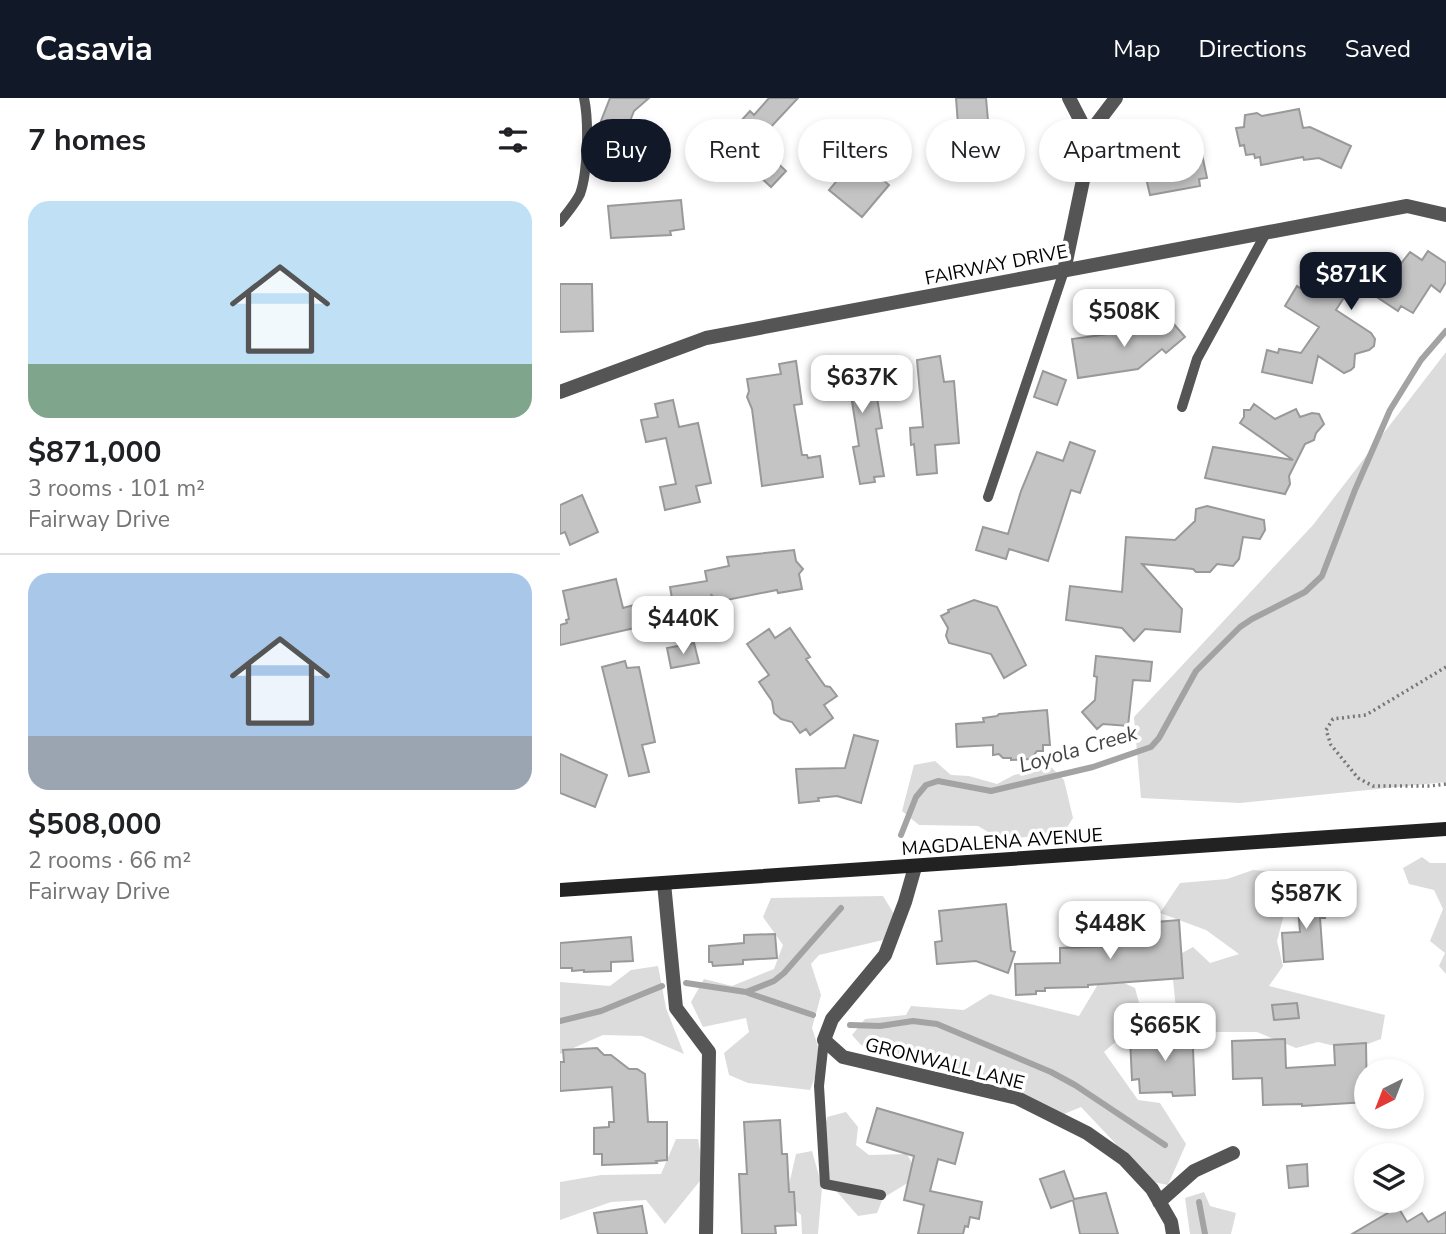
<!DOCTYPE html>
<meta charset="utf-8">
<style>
body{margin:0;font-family:"Nunito Sans",sans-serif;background:#f6f6f6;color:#202124;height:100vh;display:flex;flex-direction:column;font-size:26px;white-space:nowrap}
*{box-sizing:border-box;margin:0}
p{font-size:23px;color:#757577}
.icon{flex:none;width:38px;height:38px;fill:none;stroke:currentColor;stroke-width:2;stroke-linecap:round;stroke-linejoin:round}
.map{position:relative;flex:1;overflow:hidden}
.drawer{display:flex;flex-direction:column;background:#fff;width:560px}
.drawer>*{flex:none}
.guide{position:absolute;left:21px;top:21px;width:665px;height:63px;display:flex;gap:14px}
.needle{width:46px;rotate:222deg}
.buttons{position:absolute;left:794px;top:961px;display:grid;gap:14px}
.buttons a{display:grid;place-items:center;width:70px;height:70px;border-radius:50%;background:#fff;box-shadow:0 4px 10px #0003;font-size:35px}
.price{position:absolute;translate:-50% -60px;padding:0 16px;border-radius:14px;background:#fff;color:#222;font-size:23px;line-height:46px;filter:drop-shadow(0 2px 4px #0008)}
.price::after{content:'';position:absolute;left:50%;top:42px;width:21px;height:16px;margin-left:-10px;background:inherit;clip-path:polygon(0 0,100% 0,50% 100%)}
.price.selected{background:#111827;color:#fff}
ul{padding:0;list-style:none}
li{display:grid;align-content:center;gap:14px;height:371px;padding:0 28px}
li+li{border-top:2px solid #e0e0e0}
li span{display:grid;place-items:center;height:217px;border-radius:21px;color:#555}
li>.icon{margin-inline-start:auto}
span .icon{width:126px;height:126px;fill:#fffc;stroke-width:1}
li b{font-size:30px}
h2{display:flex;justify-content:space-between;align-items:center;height:84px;padding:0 28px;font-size:30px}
.chip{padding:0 24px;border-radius:32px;background:#fff;box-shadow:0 4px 10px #0003;font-size:24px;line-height:63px}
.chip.selected{background:#111827;color:#fff}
header{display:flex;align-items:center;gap:42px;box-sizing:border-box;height:98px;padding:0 35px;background:#111827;color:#fff}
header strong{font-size:33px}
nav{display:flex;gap:38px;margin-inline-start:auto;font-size:24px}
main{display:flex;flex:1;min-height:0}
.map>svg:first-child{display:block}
</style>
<header>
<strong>Casavia</strong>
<nav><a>Map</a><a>Directions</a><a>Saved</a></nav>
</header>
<main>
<section class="drawer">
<h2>7 homes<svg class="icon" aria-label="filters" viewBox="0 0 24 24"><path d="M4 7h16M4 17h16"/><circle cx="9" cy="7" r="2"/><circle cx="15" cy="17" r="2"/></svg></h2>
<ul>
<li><span style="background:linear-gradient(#bfe0f5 75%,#7fa58c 0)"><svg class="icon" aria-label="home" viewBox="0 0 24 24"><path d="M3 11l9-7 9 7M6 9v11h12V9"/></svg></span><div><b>$871,000</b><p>3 rooms · 101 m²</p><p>Fairway Drive</p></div></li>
<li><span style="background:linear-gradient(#a9c7e8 75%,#9aa5b1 0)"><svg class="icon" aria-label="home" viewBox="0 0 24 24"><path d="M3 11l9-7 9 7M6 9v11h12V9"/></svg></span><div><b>$508,000</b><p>2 rooms · 66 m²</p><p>Fairway Drive</p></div></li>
</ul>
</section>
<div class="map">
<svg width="886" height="1136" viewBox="0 0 886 1136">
<rect width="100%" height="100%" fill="#fff"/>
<path fill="#dcdcdc" d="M886,254V684L680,705L581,700L574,619L753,427Z
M375,663L391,677L409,678L437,686L454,677L491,669L504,682L513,720L501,739H465L442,742L418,728L359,727L342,713L354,667Z
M862,759L870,765H886V876L879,868L885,855L870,843L883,811L874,792L849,786L843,770Z
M693,772L730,775L728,801L717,843L723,868L709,888L825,917L821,941L792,952L758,944L736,950L697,934H646L616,912L611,861L633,849L650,865L679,856L646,832L600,815L620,785L667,781Z
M323,798L334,816L323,842L259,857L251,866L261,897L252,930L262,961L250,992L188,985L169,977L164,955L189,934L186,920L143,929L131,904L144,881L172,888L214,871L223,847L203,819L211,800Z
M98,868L106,910L124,956L82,938L43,937L0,956V884L50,888L71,872Z
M544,876L575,890L583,920L544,954L578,1002L600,1005L626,1046L608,1087L573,1080L555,1045L521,1009L497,1019L427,979L301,947L292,937L305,921L346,917L351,908L404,912L430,896L519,918Z
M286,1014L298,1029L296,1047L309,1057L347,1056L359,1078L323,1100L317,1115L298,1118L271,1087L262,1047L267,1019Z
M116,1041H138L144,1078L105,1126L86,1102L51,1104L0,1122V1084L41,1077L101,1076Z
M252,1053L262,1089L258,1136H242L241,1117L225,1104L236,1056Z
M644,1094L650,1108L676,1115L671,1136H630L625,1100Z"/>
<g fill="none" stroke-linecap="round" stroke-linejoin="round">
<path stroke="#a3a3a3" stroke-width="6" d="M341,737L356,699L366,687L378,683L431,693L533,669L591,649L599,640L636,573L680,529L692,521L745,494L762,478L795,392L830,312L861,262L886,233
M126,885L186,894L214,883L224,875L281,810
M188,895L253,917
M0,923L41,913L102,888
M290,927L320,928L353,923L377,926L491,974L515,987L605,1047
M639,1104L645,1136"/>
</g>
<path fill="#c4c4c4" stroke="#999" stroke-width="2" d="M50,0H89L74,13L66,33L41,23Z
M209,0H238L196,45L226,73L211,89L179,59L176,62L159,47L190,13L194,17Z
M396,0H426L432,67L413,50L401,66Z
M739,11L743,30L750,29L791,48L781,70L759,60L744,62L743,59L701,67L700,59L695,60L694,56L686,57L684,47L680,48L676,30L684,29L685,17L697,15L702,18Z
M639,42L647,80L639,81L640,88L590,97L580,54Z
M297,59L329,87L302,119L269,92Z
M121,102L124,131L110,133L111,137L51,140L48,108Z
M868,153L886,165V184L880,194L871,187L853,215L841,208L838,213L794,184L776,212L811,235L815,241L814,248L809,252L795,256L794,269L791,272L784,275L758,258L752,285L702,274L707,252L718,255L719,251L741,255L759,229L725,208L737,188L749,196L768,163L789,176L798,163L805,167L807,164L825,176L830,168L836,172L850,154L862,162Z
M0,186H32L33,233L0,234Z
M606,217L625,239L606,255L602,251L578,271L518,280L512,241L591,230Z
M380,258L384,284L394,283L399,345L375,347L377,375L357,377L354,346L351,347L350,330L363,329L357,262Z
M236,263L242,306L234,307L242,357H247L248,360L260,358L263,379L202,388L192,311L187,299L189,293L187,281L221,276L219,266Z
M311,263L322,330L316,331L324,378L314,379L315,384L300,386L293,349L299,348L291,297L273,300L268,271Z
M483,273L506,282L497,307L474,299Z
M113,302L119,329L138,325L151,385L136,388L140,404L105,412L100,389L116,386L106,340L86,344L81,322L98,319L95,306Z
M694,306L715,321L736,311L740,319L752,315L759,316L764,326L756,335L754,342L745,346L729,378L730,386L725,396L645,380L653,349L733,362L680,325L684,319V312H690Z
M510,344L535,353L520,395L511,392L488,463L449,451L446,461L416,452L423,429L448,436L461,393L477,354L503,363Z
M22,397L38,434L10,447L5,434L0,436V407Z
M647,408L704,422L705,432L700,441L683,439L679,461L673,468L657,466L650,474H636L633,471L582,466L622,511L620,534L585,531L574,543L562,530L506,522L510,488L562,494L566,439L615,442L635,423L636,411Z
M234,452L236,463L243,471L239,476L242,491L218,495L217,492L157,504L151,496L153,505L114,512L110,489L147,483L145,473L169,468L167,459Z
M56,481L63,510L74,507L79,529L0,547V527L7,525L6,522L9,521L3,493Z
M414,502L437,509L466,567L444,580L431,556L389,545L386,538L388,530L381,518L389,514L388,512Z
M230,530L250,559L246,561L265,588L270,589L277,598L264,607L273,620L250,637L246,631L240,635L232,624L221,621L214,615L212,603L199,584L209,577L187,546L209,531L215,540Z
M134,545L139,565L111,570L107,550Z
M536,558L592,564L590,583L573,582L568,628L543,626L537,631L522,614L535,602L537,579L534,578Z
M65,563L67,570L79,569L95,644L82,647L89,674L69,678L42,569Z
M487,612L490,647H483V653H477L471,661L451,662V660H443L439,656L433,657V647L397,649L396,626L424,624L423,620L437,618L439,616Z
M294,637L318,643L301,705L277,698L258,700L259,703L239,705L236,671L285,670Z
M0,656L47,677L35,709L0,695Z
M763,796L765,820H760L763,861L724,864L722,835L740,834L737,798Z
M446,806L451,853L455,854L448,875L416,863L377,866L375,844L382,843L379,813Z
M619,822L623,880L528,887V889L485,890V893H476V896L456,897L455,866L500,865V850L552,848L551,832L597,827L596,824Z
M215,836L217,860L183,862V866L153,868L152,864H149V848L184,845V837Z
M71,839L73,863L51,864V873L24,874V872L12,873V870H0V845Z
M737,905L739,920L714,922L712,907Z
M632,929L635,997L613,998L612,994L580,995L579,981L572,982L570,940L614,937V930Z
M725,941L726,970L775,967L774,947L806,945L807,1004L742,1008V1006L703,1007L702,980L673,981L672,943Z
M37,950L44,957H51L69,971H77L85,976L88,1024H107V1062L96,1063L97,1065L42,1067V1056H34V1030L49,1029V1024H54L52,989L0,993V964H4L3,952Z
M317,1010L403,1035L395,1066L378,1061L370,1093L422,1104L419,1121L410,1119L408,1129L405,1128L403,1136H358L364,1107L344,1102L354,1058L307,1044Z
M220,1022L222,1056H227L229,1094H234L236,1127L215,1128L216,1136H182L179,1076H187L184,1024Z
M747,1066L748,1088L729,1090L727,1068Z
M504,1073L514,1101L546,1095L558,1136H520L513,1102L491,1110L480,1081Z
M82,1108L87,1136H38L34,1115Z
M838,1109L847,1124L862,1115L868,1124L886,1114V1136H792Z"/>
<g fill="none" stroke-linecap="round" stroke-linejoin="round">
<path stroke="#777" stroke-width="3.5" stroke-dasharray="2 3.5" stroke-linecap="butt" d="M886,569L806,617L773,621L766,632L771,647L798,680L813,688H870L886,686"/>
<path stroke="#555" stroke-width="10" d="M0,124C7,115 15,106 20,96C28,74 29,23 24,0
M622,309L637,261L706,135
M428,399L504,173
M264,942L259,988L265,1086L321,1097"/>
<path stroke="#555" stroke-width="14" d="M528,37L556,0
M504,173L527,63L528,37L509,0
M0,294L146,240L847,108L886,117
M355,769L345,804L325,857L272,921L264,942L283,959L457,1000L527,1035L564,1061L592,1091L611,1124L613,1136
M104,785L116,910L149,954L146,1136
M599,1104L634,1073L673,1055"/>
<path stroke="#222" stroke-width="14" d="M0,792L886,731"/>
</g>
<g text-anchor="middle" stroke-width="7" stroke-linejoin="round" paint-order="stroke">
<g font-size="19" fill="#000" stroke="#fff">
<text transform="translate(436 166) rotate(-11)" y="7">FAIRWAY DRIVE</text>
<text transform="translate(442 743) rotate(-4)" y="7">MAGDALENA AVENUE</text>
<text transform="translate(385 965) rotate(14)" y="7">GRONWALL LANE</text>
</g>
<g font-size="21" font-style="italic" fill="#444" stroke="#fff">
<text transform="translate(518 651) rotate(-16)" y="7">Loyola Creek</text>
</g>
</g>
</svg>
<div class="buttons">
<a><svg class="needle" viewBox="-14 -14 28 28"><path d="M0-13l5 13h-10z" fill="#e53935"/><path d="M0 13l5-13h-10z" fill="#757577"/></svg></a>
<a><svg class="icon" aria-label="layers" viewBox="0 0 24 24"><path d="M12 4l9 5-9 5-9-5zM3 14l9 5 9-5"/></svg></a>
</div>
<b class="price selected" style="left:791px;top:214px">$871K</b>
<b class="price" style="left:564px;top:251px">$508K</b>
<b class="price" style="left:302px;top:317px">$637K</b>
<b class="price" style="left:123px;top:558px">$440K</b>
<b class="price" style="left:746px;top:833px">$587K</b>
<b class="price" style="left:550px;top:863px">$448K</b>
<b class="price" style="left:605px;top:965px">$665K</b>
<div class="guide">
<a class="chip selected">Buy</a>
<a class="chip">Rent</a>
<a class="chip">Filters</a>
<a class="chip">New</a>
<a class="chip">Apartment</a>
</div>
</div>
</main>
